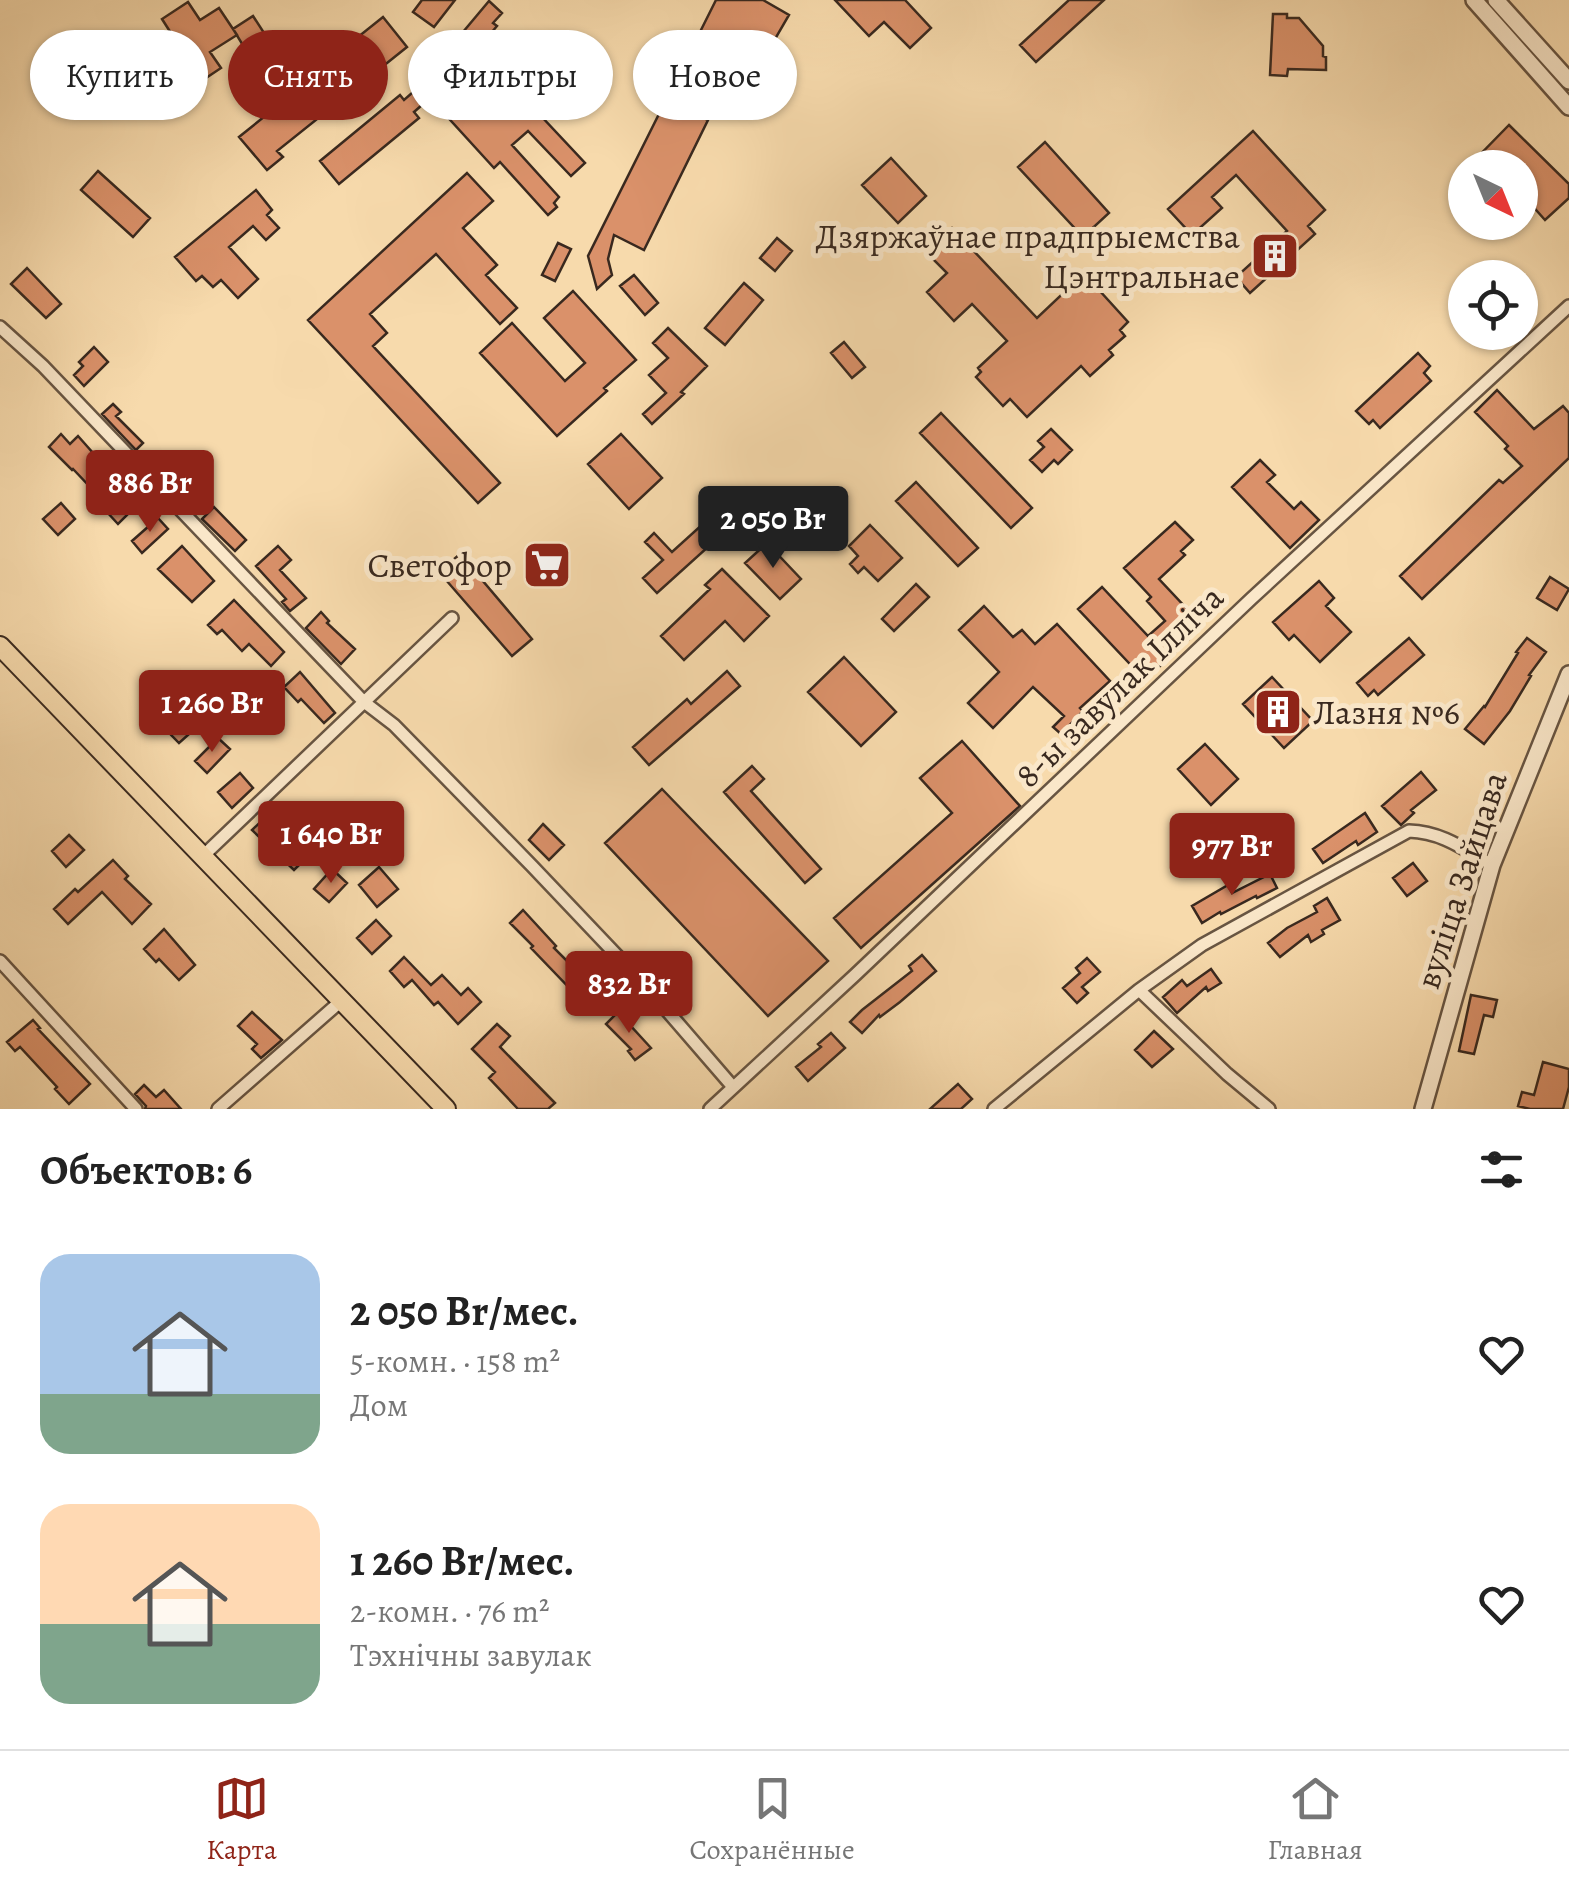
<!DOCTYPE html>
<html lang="ru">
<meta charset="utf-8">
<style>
body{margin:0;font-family:Alegreya,serif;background:#f2f2f2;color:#222;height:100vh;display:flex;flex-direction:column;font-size:38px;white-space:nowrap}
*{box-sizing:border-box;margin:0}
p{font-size:32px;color:#767676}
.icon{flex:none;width:55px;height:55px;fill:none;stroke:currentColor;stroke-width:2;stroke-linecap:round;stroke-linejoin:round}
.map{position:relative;height:1109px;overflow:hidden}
.sheet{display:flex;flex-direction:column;background:#fff;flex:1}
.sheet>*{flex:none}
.banner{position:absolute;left:30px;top:30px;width:1000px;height:90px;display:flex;gap:20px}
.needle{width:65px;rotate:137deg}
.buttons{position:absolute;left:1448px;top:150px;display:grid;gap:20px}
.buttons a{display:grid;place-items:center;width:90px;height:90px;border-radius:50%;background:#fff;box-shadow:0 2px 8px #0004;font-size:50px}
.price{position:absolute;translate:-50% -85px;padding:0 22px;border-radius:10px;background:#8f2418;color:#fff;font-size:32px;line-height:65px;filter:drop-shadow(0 2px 5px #0008)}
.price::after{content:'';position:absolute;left:50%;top:60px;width:30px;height:22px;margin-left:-15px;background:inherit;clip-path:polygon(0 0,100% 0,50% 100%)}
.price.selected{background:#222;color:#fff}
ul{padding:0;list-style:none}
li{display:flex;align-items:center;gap:30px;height:250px;padding:0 40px}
li span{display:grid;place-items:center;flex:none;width:280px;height:200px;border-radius:30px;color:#555}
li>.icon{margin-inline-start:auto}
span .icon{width:120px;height:120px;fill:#fffc;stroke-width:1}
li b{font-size:42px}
h2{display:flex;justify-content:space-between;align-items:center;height:120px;padding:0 40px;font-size:42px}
.pill{padding:0 35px;border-radius:45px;background:#fff;box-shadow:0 2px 8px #0004;font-size:35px;line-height:90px}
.pill.selected{background:#8f2418;color:#fff}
.tab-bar{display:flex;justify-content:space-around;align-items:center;height:140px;border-top:2px solid #e0e0e0;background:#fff;font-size:28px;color:#767676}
.tab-bar a{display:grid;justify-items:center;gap:5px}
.tab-bar .selected{color:#8f2418}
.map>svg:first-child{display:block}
</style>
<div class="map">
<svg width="1569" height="1109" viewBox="0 0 1569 1109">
<rect width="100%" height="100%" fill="#f7daac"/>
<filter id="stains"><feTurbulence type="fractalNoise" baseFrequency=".002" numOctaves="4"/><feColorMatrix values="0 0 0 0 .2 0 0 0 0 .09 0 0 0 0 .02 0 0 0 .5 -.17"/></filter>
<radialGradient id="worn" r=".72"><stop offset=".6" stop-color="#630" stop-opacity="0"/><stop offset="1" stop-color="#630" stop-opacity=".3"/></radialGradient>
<path fill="#da916a" stroke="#39291f" stroke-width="2.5" d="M422,0H455L434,27L413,12Z
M716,0H763L789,15L739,101L704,80L689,111L708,120L644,250L614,235L608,259L612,275L597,289L588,256Z
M835,0H905L931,28L910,48L884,22L869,36Z
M1069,0H1104L1036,62L1020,45Z
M489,1L502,13L493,23L497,26L433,101L430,98L414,112L419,118L339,184L320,161L400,95L404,100L436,72L432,69Z
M188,2L200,20L219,8L237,35L210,52L221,68L203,80L194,66L160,87L144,62L176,41L162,19Z
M1273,14H1287V18H1299L1323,46V56L1326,57V70L1288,69L1287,76L1270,75Z
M253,16L268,39L247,52L233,29Z
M383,17L407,47L277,151L283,157L267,170L239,137L270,112L268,109Z
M491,68L507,84L492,98L506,114L550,68L561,80L558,83L566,92L542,117L585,163L571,176L528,131L512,145L559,197L554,203L557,207L548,215L500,162L494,168L443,112Z
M1509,125L1569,184V198L1545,220L1520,192V168H1467Z
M1253,131L1325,210L1308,226L1315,234L1250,293L1236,277L1287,231L1236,175L1212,197L1222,208L1192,235L1168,209Z
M1045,142L1109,213L1083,237L1018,167Z
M891,158L926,196L898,223L862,185Z
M98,171L150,218L133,237L81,190Z
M467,173L493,201L463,228L497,265L486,275L517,308L500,324L436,254L370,314L387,333L373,346L500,483L478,503L308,320Z
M256,190L272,210L267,215L279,228L266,240L253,226L229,247L258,279L238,298L221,280L213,287L202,276L196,281L175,257Z
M952,228L1037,318L1076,281L1081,287L1089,279L1128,322L1120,330L1125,336L1109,350L1113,355L1090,376L1081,366L1027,417L1010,399L1003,406L976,377L981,372L978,368L1007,341L972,304L954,321L927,292L947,273L926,252Z
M777,238L792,251L775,271L760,258Z
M558,243L571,249L555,281L542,275Z
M27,268L61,304L46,318L11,284Z
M634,275L658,303L645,315L620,286Z
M744,283L763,300L725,345L705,328Z
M573,291L636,360L604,388L607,391L557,436L480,353L512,323L565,381L585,363L544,318Z
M668,328L707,366L681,392L684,394L652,424L643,414L666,393L649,375L668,358L653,343Z
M844,342L865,367L852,378L831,353Z
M94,347L108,362L84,386L74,375L83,366L79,362Z
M1418,353L1430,366L1424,373L1431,381L1380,428L1373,420L1369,424L1356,411Z
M1497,390L1534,429L1563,406L1569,413V458L1422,599L1400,576L1499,480L1503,483L1522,466L1505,449L1508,446L1475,412Z
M113,404L121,412L116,416L143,443L136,450L102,414Z
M941,413L1032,508L1011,528L920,433Z
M1051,429L1072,450L1058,464L1054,460L1042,472L1030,460L1044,447L1038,441Z
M61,434L70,444L78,436L116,479L114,481L137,505L118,524L106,511L110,508L73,469L72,470L49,447Z
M621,434L662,478L629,509L588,464Z
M1260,460L1275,475L1267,482L1294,509L1301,502L1319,520L1290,548L1232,487Z
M916,482L978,548L958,566L896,501Z
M61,503L75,519L58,535L43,519Z
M725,504L739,519L657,593L643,578L663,560L645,542L654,533L672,552Z
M214,507L246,540L235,551L202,519Z
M158,518L168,529L142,553L132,541Z
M1175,522L1193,540L1181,551L1185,555L1159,579L1203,626L1145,680L1078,609L1102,587L1148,636L1165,621L1147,601L1151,597L1124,568Z
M870,525L902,558L878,581L864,567L858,573L850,564L858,556L849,546Z
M767,543L801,579L780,599L745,563Z
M182,546L214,581L192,602L158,569Z
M278,546L291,560L280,570L306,598L290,611L282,602L286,599L256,566Z
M460,554L532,639L512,656L439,572Z
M722,569L769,616L744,641L725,621L684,660L661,636L710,589L705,585Z
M1550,577L1569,589L1557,610L1537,598Z
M1319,581L1334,598L1326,606L1351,632L1320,662L1294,635L1289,640L1273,622Z
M916,584L929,597L894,631L882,619Z
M234,600L284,652L271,666L249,644L242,651L222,630L217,634L208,625Z
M984,606L1013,637L1022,630L1035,644L1057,624L1110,681L1080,708L1083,711L1061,734L1053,727L1064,716L1033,687L993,728L968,703L999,672L959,630Z
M321,612L329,621L327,623L355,649L341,664L306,628Z
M1409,638L1424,655L1378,695L1374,690L1368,696L1357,683Z
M1527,638L1546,652L1529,675L1531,676L1510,711L1484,744L1465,729L1484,706L1485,707L1518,653L1516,652Z
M844,657L896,712L861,746L808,692Z
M727,671L740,686L649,765L633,747L687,699L691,704Z
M300,672L335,713L324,723L301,699L298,702L284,687Z
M1272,677L1313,721L1284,748L1243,704Z
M166,680L179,694L162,710L188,735L179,743L141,704Z
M218,738L230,749L207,773L195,761Z
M962,741L1020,806L861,948L834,918L952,813L920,778Z
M1205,744L1238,779L1211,805L1178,769Z
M752,766L764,779L751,791L821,869L805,883L724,792Z
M1421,772L1436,790L1411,810L1414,813L1401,825L1382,806Z
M240,773L253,788L232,808L218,792Z
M662,789L828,961L768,1016L605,843Z
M270,813L294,839L322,814L336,829L294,870L252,830Z
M1365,813L1377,832L1358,845L1356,841L1323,863L1313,849Z
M543,824L564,845L549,860L529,840Z
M69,835L84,850L66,867L52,851Z
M113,860L128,876L125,879L151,904L132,924L102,892L68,924L54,909L75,889L78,892Z
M1413,863L1427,881L1407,896L1393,878Z
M379,867L398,889L377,907L359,885Z
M332,869L347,883L329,902L314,889Z
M1270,874L1277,888L1257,898L1256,896L1221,914L1220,912L1202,923L1192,906L1228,885L1232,893Z
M1327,898L1340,920L1322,930L1324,934L1311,942L1308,935L1280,957L1268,943L1287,928L1317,912L1314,906Z
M523,910L556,946L554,948L598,992L582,1007L574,997L576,995L531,948L533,946L510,923Z
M376,920L391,936L372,954L357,938Z
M164,929L195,965L179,980L159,959L156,962L144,949Z
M922,955L936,971L900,1002L880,1017L879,1015L862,1033L850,1022L862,1010L912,971L909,966Z
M404,957L431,985L442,975L461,995L468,988L481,1002L458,1024L438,1002L434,1005L412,980L404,987L390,971Z
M1087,958L1100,972L1082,987L1088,993L1077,1003L1063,988L1080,973L1076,968Z
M1211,969L1221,983L1208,991L1206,987L1177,1013L1163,997L1182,980L1187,986Z
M1471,995L1497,1000L1493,1017L1484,1015L1474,1054L1459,1051Z
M252,1012L282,1040L261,1058L252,1049L257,1044L238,1026Z
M618,1012L651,1048L635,1060L628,1051L631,1049L606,1024Z
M33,1020L40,1028L38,1029L90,1084L69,1104L55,1089L57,1087L20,1047L15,1051L7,1042Z
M497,1024L510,1036L500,1047L555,1103L548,1109H518L489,1078L495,1072L472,1049Z
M1154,1031L1173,1049L1152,1067L1135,1050Z
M831,1033L845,1048L808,1081L796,1067L821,1047L818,1044Z
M1543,1062L1569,1069V1087L1563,1109H1530L1518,1106L1522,1092L1534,1095Z
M958,1084L972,1099L961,1109H930Z
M144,1085L156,1097L164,1090L181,1109H145L146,1106L135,1094Z"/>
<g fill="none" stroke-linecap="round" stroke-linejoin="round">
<g stroke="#685542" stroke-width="16">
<path id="minor" d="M0,327L43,366L364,702L394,725L532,866L644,984L733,1087
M203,856L452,618
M0,961L136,1109
M1139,990L1227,1074L1269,1109
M218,1109L341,1001
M710,1109L855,975L1251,599L1569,306
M994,1109L1139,990L1202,945L1409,831C1442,832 1464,849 1492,865"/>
</g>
<g stroke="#685542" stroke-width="20">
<path id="tertiary" d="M1474,0L1569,107
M1496,0L1569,81
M1423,1109L1492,865L1569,674"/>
</g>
<g stroke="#39291f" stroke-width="22">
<path id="primary" d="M0,646L446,1109"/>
</g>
<use href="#minor" stroke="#fae7c9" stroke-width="11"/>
<use href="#tertiary" stroke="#fae7c9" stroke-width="15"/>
<use href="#primary" stroke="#f7daac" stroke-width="18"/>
</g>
<defs>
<g id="building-square" transform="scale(2.5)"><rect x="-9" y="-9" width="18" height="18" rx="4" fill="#8f2418" stroke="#fae7c9"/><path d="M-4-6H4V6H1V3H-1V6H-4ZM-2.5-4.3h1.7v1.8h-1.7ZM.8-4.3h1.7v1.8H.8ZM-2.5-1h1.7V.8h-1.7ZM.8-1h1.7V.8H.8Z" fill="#fff"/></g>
<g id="supermarket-square" transform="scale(2.5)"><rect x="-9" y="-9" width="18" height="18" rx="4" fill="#8f2418" stroke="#fae7c9"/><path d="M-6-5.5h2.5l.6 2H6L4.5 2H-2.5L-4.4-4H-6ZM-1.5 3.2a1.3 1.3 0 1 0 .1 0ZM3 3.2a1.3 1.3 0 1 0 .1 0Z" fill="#fff"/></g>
</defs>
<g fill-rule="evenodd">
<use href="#building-square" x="1275" y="256"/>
<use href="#supermarket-square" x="547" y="565"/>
<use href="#building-square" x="1278" y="712"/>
</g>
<g text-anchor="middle" stroke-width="10" stroke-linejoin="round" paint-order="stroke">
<g font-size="35" fill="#39291f" stroke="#fae7c9" text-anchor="end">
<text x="1240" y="248">Дзяржаўнае прадпрыемства<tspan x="1240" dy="40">Цэнтральнае</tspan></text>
<text x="512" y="577">Светофор</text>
<text x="1313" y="724" text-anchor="start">Лазня №6</text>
</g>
<g font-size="35" fill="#39291f" stroke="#fae7c9">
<text transform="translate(1119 686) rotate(-44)" y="12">8-ы завулак Ілліча</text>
<text transform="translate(1461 880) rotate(-72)" y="12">вуліца Зайцава</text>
</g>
</g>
<rect width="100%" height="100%" filter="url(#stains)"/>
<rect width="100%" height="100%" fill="url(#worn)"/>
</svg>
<div class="buttons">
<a><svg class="needle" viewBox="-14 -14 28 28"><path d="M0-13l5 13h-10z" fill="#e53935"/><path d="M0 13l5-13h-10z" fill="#767676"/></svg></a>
<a><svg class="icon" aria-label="locate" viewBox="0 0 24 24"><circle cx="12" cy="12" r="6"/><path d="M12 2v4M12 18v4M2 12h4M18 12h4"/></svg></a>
</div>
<b class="price" style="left:150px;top:535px">886 Br</b>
<b class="price selected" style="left:773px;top:571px">2 050 Br</b>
<b class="price" style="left:212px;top:755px">1 260 Br</b>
<b class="price" style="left:331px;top:886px">1 640 Br</b>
<b class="price" style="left:1232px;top:898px">977 Br</b>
<b class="price" style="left:629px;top:1036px">832 Br</b>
<div class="banner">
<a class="pill">Купить</a>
<a class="pill selected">Снять</a>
<a class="pill">Фильтры</a>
<a class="pill">Новое</a>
</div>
</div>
<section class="sheet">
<h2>Объектов: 6<svg class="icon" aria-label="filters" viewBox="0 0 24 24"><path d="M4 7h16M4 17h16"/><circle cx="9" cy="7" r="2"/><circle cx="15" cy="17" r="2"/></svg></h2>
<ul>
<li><span style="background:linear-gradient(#a9c7e8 70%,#7fa58c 0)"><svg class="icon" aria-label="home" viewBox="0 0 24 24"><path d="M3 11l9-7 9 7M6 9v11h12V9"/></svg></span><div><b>2 050 Br/мес.</b><p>5-комн. · 158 m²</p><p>Дом</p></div><svg class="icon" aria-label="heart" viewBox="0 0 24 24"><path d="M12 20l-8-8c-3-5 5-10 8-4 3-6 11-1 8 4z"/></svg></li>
<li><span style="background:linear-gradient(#ffd9b3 60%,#7fa58c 0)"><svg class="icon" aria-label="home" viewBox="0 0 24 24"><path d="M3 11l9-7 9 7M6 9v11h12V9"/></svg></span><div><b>1 260 Br/мес.</b><p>2-комн. · 76 m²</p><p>Тэхнічны завулак</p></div><svg class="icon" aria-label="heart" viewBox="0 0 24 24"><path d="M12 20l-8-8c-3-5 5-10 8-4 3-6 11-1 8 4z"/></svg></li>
</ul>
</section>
<nav class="tab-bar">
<a class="selected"><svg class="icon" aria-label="map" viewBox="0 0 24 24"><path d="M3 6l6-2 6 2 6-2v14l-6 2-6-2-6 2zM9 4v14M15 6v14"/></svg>Карта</a>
<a><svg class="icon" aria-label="saved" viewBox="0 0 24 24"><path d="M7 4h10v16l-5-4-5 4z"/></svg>Сохранённые</a>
<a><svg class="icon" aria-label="home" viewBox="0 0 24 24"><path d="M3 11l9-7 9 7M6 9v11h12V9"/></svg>Главная</a>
</nav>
